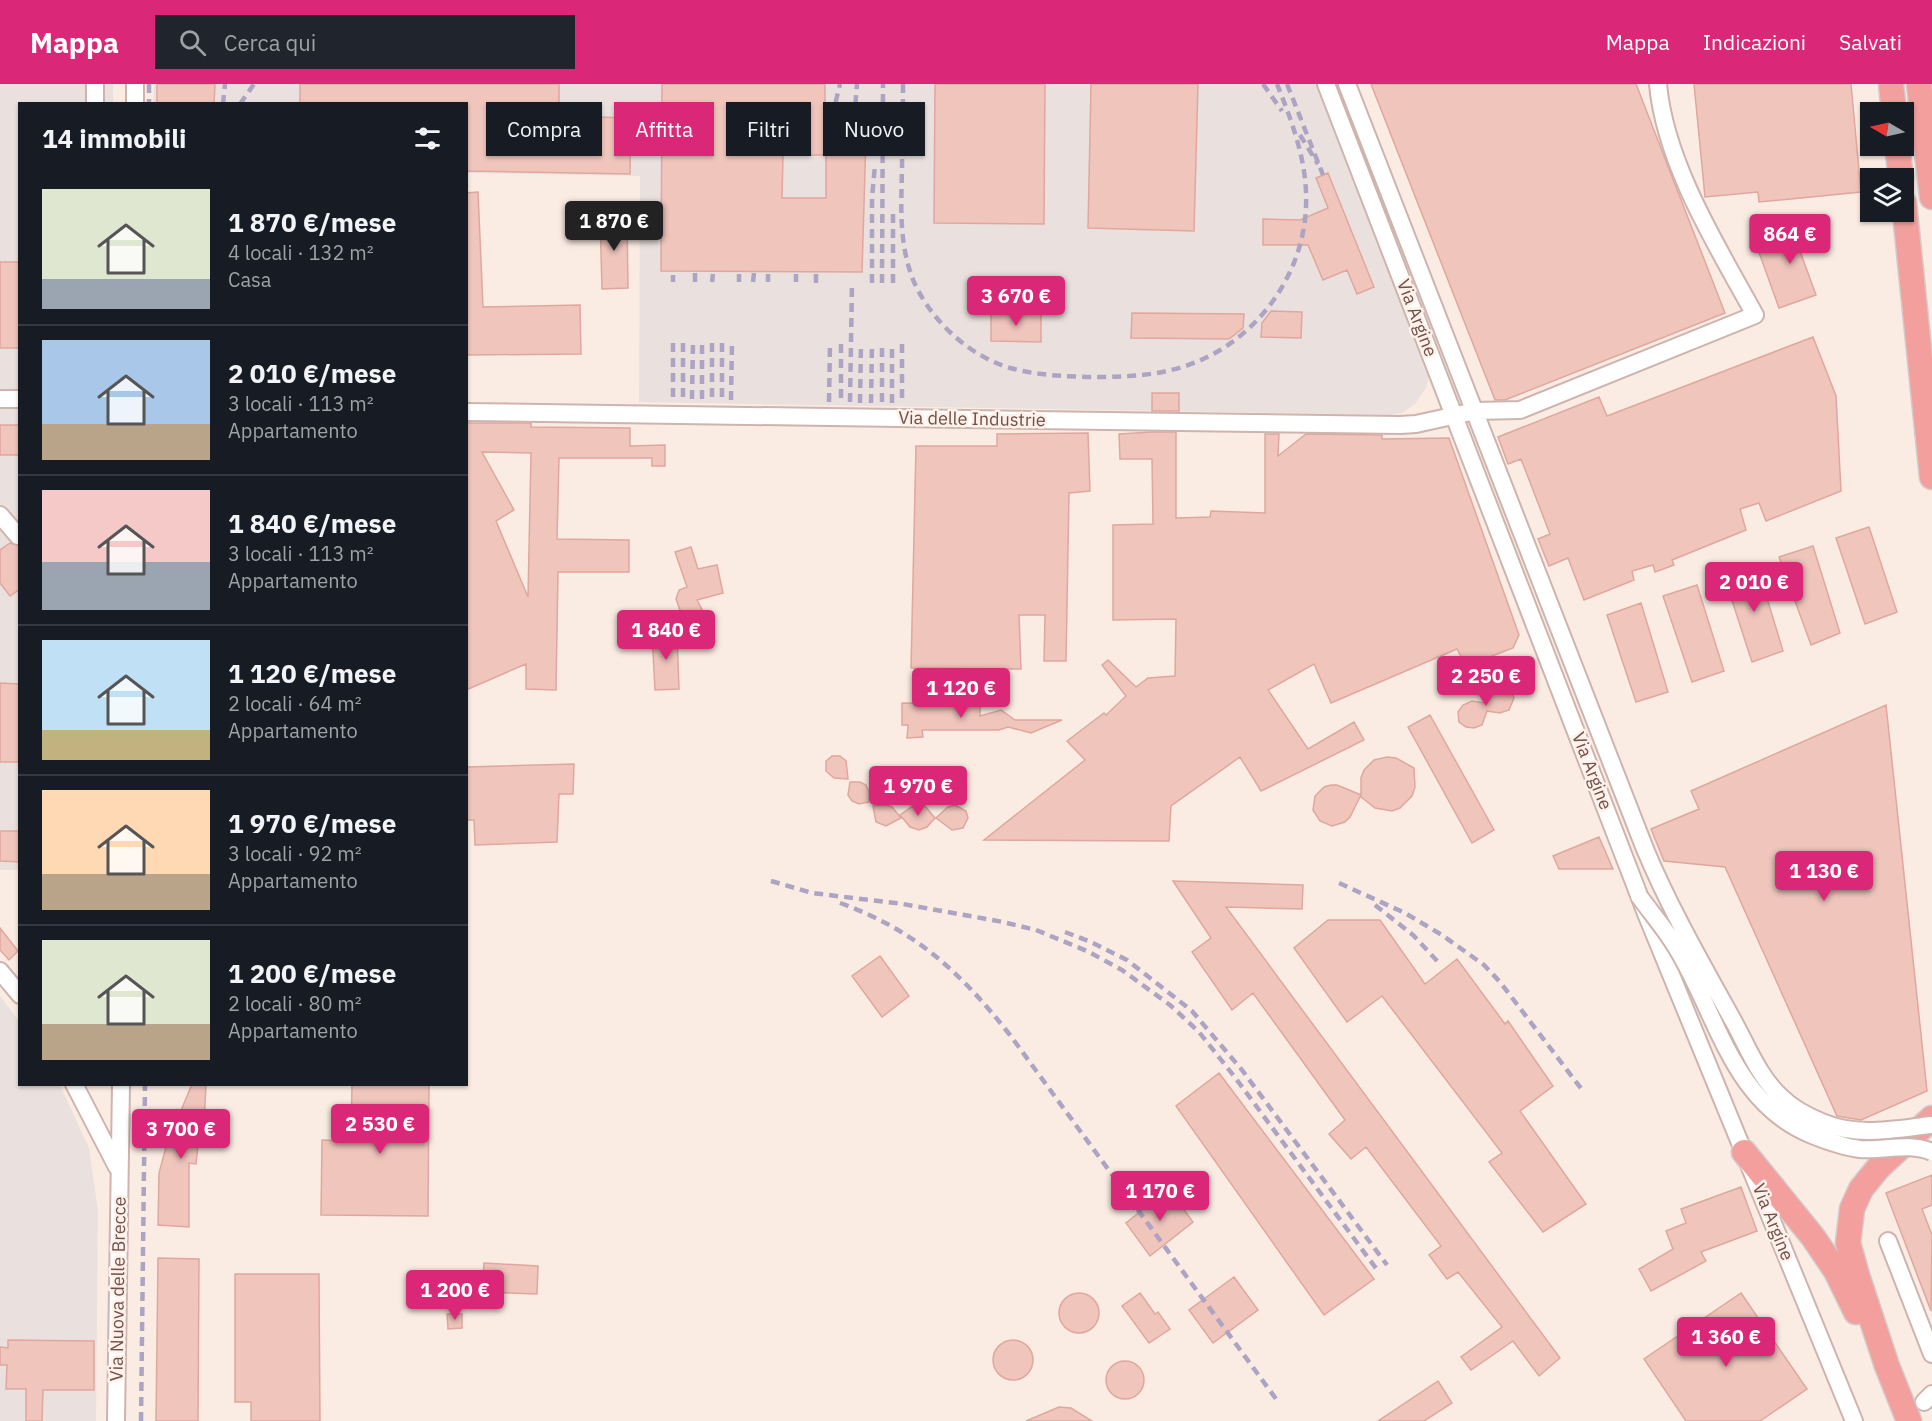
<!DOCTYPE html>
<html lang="it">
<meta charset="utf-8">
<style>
body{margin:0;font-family:"IBM Plex Sans",sans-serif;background:#20242c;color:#f1f3f6;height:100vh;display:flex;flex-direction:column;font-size:22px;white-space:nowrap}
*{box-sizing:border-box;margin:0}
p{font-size:20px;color:#9ea1a6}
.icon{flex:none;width:33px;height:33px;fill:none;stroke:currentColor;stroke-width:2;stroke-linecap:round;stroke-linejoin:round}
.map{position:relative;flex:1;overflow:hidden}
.sheet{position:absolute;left:18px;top:18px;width:450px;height:984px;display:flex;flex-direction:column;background:#171b24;border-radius:0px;box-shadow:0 2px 4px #0004}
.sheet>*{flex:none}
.top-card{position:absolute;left:486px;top:18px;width:570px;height:54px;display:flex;gap:12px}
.needle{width:39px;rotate:279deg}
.controls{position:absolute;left:1860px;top:18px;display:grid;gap:12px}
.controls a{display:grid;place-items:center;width:54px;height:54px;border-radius:0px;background:#171b24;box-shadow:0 2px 4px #0004;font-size:30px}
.price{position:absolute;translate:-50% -51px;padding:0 14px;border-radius:6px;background:#db2777;color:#fff;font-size:20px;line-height:39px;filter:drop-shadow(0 2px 3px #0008)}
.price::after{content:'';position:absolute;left:50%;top:36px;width:18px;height:14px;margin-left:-9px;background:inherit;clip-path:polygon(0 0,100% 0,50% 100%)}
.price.selected{background:#222;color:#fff}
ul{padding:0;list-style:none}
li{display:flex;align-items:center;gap:18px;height:150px;padding:0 24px}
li+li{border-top:2px solid #363941}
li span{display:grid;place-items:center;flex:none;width:168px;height:120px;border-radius:0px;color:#555}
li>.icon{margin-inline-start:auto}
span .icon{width:72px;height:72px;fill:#fffc;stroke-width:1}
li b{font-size:26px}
h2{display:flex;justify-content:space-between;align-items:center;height:72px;padding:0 24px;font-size:26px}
.tag{padding:0 21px;border-radius:0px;background:#171b24;box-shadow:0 2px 4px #0004;font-size:21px;line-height:54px}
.tag.selected{background:#db2777;color:#fff}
header{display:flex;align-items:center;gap:36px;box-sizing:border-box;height:84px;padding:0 30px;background:#db2777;color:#fff}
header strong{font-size:28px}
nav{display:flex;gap:33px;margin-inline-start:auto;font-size:21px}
.search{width:420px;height:54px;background:#20242c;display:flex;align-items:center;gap:15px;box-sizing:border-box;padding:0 21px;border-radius:0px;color:#9ea1a6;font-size:22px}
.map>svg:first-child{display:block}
</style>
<header>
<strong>Mappa</strong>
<div class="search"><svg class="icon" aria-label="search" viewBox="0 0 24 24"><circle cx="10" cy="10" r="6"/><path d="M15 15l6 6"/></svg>Cerca qui</div>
<nav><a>Mappa</a><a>Indicazioni</a><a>Salvati</a></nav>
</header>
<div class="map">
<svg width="1932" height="1337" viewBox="0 0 1932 1337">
<rect width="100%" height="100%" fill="#fbece3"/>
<path fill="#eae1de" d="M0,0H113V19L20,20L19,786H0Z
M154,0H1317L1424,270L1429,292L1426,304L1415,320L1402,329L1390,331L639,318L640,92L467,89L466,20H153Z
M0,912L19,937L20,1000L60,1001L89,1064L98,1127L96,1337H0Z"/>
<path fill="#efc5bc" stroke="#e0a79e" stroke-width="1.5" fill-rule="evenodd" d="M157,0H215L214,20H157Z
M300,0H559V32L631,34L630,90L466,87V20H300Z
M662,0H825V52L866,53L862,188L661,187ZM783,71H826V114H782Z
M935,0H1045L1044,140L934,139Z
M1091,0H1198L1194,147L1088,144Z
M1371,0H1636L1725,229L1505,316H1495Z
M1694,0H1851L1861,108L1759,118L1758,108L1705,113Z
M1328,89L1374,203L1357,210L1347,186L1323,196L1308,161H1263V135L1300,136L1328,124L1316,94Z
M478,108L483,223L580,221L581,270L466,271V109Z
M600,132H627L628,204L602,205Z
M1815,139L1822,159L1800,167L1816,211L1779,224L1757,163Z
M0,178H20V264H0Z
M991,227L1041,228V258L991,257Z
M1271,227L1302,228L1301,254L1261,253L1262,239Z
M1132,229L1244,230L1243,244L1229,255L1131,254Z
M1813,253L1836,312L1841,407L1766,437L1759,419L1740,425L1746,446L1672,476L1674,481L1655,488L1653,481L1632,487L1634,496L1584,516L1568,474L1549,482L1538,455L1550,450L1521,375L1508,380L1498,353L1599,313L1607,332Z
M1152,309H1179V327H1152Z
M466,339H531V343L630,344V362L665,361V382H652V374H559L557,455L629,456V488H558L556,606L526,605V580L466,606ZM482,368L531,369L528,513L496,437L514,426Z
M0,341H20V371H0Z
M1152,348H1176V434L1210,433L1211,427L1265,429V350H1279L1278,372L1306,350L1382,351V355L1449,354L1519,551L1513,564L1466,582L1457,565L1331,619L1314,580L1268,606L1308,665L1354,638L1364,656L1261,707L1240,673L1171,722L1169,757L984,756L1085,676L1067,657L1104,629L1106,631L1126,612L1102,581L1108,576L1136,603L1148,594L1175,592L1176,535L1113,536V441L1153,440L1152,375H1120L1119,350Z
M1088,349L1090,407L1069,409L1066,577H1044L1045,531H1019L1021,585L911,584L916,362H997V350Z
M1869,443L1897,528L1865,540L1836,454Z
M10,459L20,462V505L10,512L0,499V466Z
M1813,462L1840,549L1811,561L1779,473Z
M691,463L698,485L717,481L723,509L697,516L706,533L686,543L676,515L679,506L687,503L675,468Z
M1757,481L1783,567L1752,578L1724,492Z
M1697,501L1724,587L1692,598L1663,512Z
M1641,519L1668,608L1636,618L1607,531Z
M644,534L647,562L627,563L629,536Z
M677,549L679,605L655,606L652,550Z
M0,599L20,600V678H0Z
M1503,602L1510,606L1514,614L1509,626L1500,629L1487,627L1482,641L1474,644L1466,643L1459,638L1458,628L1463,621L1472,617L1485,619L1491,606Z
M902,619L980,620V632L1001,626L1015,636H1062L1031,649L1008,643L999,646H922L923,653L907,654L908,641H902Z
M1886,621L1927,1007L1861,1036L1837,1032L1725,783L1664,777L1651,745L1699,725L1691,707Z
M1430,631L1494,746L1472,759L1408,643Z
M832,672H840L846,677L848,695L834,694L826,687V677Z
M1387,673L1396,674L1414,684L1415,703L1412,712L1400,724L1392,727L1375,724L1361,713V694L1364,686L1374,676Z
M574,680L573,710H559L557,758L475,761L474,736H466V683Z
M850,698H860L866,701L869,708V718L859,720L852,717L848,711Z
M1331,701H1337L1361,711L1350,733L1345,738L1332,742L1320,737L1313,726L1315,712L1324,703Z
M916,720L924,721L935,734L927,743L919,746L910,743L900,731Z
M886,721L892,723L901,734L886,742L876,738L873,722Z
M955,721L966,727L968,734L963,744L952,746L936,734L948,723Z
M0,747H20V778L0,777Z
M1599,753L1613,785H1559L1553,772Z
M1173,797L1303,801L1302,825L1226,823L1560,1274L1539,1292L1513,1257L1471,1286L1461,1273L1502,1243L1458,1188L1447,1195L1429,1171L1441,1162L1366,1063L1351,1075L1329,1050L1345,1036L1253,909L1232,926L1192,868L1211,854Z
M1328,836H1380L1425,900L1457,875L1505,940L1508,937L1553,1002L1520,1027L1586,1120L1543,1148L1489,1078L1502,1069L1382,912L1347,938L1294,864Z
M0,844L18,867L9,876L0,866Z
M880,872L909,912L882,933L852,892Z
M1219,989L1374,1195L1324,1231L1176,1022Z
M192,1000H206L203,1058L198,1061L196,1080L189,1079V1143L158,1141L159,1089L166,1063Z
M352,1000H429L428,1132L321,1131L322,1056L351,1057Z
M1932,1091V1121L1922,1125L1932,1151L1931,1227L1886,1109Z
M1741,1103L1757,1147L1701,1168L1706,1177L1651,1207L1639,1185L1673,1165L1666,1147L1686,1139L1681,1125Z
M1169,1105L1193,1138L1150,1172L1126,1139Z
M158,1174L199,1175L198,1337H156Z
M484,1179L538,1182L537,1210L482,1208Z
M235,1190H319L320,1337H251V1318H235Z
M1234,1193L1258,1226L1213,1259L1189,1226Z
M1140,1209L1155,1230L1158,1228L1170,1245L1149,1259L1122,1222Z
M1741,1209L1807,1305L1760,1337H1686L1644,1275Z
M1059 1229a20 20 0 1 1 40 0a20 20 0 1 1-40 0Z
M447,1230H462V1244L448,1245Z
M8,1256L94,1257V1306H43L42,1337H26V1305H6L7,1281H0V1263L8,1264Z
M993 1276a20 20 0 1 1 40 0a20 20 0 1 1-40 0Z
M1106 1296a19 19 0 1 1 38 0a19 19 0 1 1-38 0Z
M1438,1297L1452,1319L1424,1337H1378Z
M1059,1323L1071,1324L1092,1337H1026Z"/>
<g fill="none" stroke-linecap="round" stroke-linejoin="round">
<g stroke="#ceb4ae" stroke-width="20">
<path id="minor" d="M1326,0L1647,832L1854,1337
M1347,0L1645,765
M95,20V0
M135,20V0
M0,315H20
M466,328L1400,341L1416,340L1475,327L1520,326L1755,231C1717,162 1665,79 1658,0
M0,431L18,452
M0,887L20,911
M74,1000L117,1083
M1888,1157L1932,1270
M1924,1318L1932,1310
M116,1337L121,1000"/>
</g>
<g stroke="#d4cac9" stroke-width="27">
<path id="highway" d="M1891,0L1894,28
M1919,0L1932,113
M1897,62L1901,94
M1904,119L1932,393
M1744,1068L1813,1153L1836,1187L1856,1228
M1909,1337L1887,1282L1857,1191L1848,1159L1852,1125L1861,1105L1879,1083L1932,1034"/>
</g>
<use href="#minor" stroke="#fff" stroke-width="16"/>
<use href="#highway" stroke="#f29f9d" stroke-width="24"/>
<path stroke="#ada3c3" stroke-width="4.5" stroke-dasharray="9 6" stroke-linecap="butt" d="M149,0V20
M903,0C903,29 902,57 902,86C901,124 899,162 914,198C932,238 971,274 1014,285C1037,291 1061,292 1086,293C1114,293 1143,293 1171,286C1246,269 1303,199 1306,123C1308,80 1293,40 1277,0
M1263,0L1282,27
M1287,0L1323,91
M223,20L225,0
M240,20L254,0
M832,48L834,25L840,0
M853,50L857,0
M1300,51L1318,80
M816,190V199
M673,191V198
M695,198V189
M712,198L713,190
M739,198V190
M753,198L754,189
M768,198V190
M796,198V190
M872,199V114L875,81
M882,199L883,0
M893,199V130
M673,259V314
M683,259V315
M712,259V315
M722,259V315
M841,260V319
M902,260V319
M692,315L693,259
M702,315V259
M731,316L732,259
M829,318L830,260
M850,318L852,199
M882,318V260
M860,319L861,260
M871,319L872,260
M892,319V260
M771,797L812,809L903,820L1003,838L1036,846L1087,867L1122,886L1170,921L1199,948L1234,992L1378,1187
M1339,799L1405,829L1442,851L1484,881L1500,898L1583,1007
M840,819C917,847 960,888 1010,951L1279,1319
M1375,821L1413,851L1439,879
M1065,848L1091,858L1127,876L1192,927L1242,986L1387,1181
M141,1337L145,1000"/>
<g stroke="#ceb4ae" stroke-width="20" stroke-linecap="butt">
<path id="minor-bridge" d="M1645,765C1670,825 1703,882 1735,940C1748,964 1760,994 1781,1013C1792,1024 1809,1033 1824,1039C1859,1053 1895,1045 1932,1041
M1639,812C1652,830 1668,848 1679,868C1718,934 1734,1020 1812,1051C1827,1057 1843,1063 1860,1065C1884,1067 1909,1058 1932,1068"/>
</g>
<use href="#minor-bridge" stroke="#fff" stroke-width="16"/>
</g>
<g text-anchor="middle" stroke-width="5" stroke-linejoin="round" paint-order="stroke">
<g font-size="18" fill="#714f4b" stroke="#fef1e9">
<text transform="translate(1417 234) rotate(69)" y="6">Via Argine</text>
<text transform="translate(972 335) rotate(1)" y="6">Via delle Industrie</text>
<text transform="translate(1592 687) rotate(69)" y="6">Via Argine</text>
<text transform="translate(1773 1138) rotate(68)" y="6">Via Argine</text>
<text transform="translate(118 1205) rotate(-89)" y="6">Via Nuova delle Brecce</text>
</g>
</g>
</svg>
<div class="controls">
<a><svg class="needle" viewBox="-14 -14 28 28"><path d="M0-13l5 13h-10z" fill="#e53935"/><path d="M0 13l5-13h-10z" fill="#9ea1a6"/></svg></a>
<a><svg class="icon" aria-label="layers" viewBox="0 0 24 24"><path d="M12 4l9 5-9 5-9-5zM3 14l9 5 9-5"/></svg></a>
</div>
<b class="price selected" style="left:614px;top:168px">1 870 €</b>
<b class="price" style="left:1790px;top:181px">864 €</b>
<b class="price" style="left:1016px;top:243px">3 670 €</b>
<b class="price" style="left:1754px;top:529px">2 010 €</b>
<b class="price" style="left:666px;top:577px">1 840 €</b>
<b class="price" style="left:1486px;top:623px">2 250 €</b>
<b class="price" style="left:961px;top:635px">1 120 €</b>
<b class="price" style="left:918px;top:733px">1 970 €</b>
<b class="price" style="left:1824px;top:818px">1 130 €</b>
<b class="price" style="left:380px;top:1071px">2 530 €</b>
<b class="price" style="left:181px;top:1076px">3 700 €</b>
<b class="price" style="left:1160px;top:1138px">1 170 €</b>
<b class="price" style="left:455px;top:1237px">1 200 €</b>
<b class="price" style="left:1726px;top:1284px">1 360 €</b>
<div class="top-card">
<a class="tag">Compra</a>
<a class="tag selected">Affitta</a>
<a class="tag">Filtri</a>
<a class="tag">Nuovo</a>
</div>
<section class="sheet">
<h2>14 immobili<svg class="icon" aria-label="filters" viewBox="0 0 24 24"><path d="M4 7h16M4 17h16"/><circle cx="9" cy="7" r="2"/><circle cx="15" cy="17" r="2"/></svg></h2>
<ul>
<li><span style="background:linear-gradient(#dfe7d0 75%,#9aa5b1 0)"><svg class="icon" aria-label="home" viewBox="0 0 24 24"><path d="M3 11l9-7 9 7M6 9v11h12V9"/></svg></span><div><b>1 870 €/mese</b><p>4 locali · 132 m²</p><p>Casa</p></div></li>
<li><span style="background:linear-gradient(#a9c7e8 70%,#b9a48a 0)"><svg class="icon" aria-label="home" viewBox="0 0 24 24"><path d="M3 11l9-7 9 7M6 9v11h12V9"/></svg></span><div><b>2 010 €/mese</b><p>3 locali · 113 m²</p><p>Appartamento</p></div></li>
<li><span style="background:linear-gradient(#f6c9c9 60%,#9aa5b1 0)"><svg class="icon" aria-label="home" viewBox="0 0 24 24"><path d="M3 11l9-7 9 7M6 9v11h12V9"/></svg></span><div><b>1 840 €/mese</b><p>3 locali · 113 m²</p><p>Appartamento</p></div></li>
<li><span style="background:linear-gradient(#bfe0f5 75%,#c2b280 0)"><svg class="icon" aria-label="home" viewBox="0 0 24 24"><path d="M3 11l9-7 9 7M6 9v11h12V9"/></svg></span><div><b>1 120 €/mese</b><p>2 locali · 64 m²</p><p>Appartamento</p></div></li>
<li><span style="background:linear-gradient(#ffd9b3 70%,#b9a48a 0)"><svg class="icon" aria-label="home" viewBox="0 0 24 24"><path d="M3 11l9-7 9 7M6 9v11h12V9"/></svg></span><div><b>1 970 €/mese</b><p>3 locali · 92 m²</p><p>Appartamento</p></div></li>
<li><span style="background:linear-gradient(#dfe7d0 70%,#b9a48a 0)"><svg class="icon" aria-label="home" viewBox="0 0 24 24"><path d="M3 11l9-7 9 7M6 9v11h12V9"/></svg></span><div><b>1 200 €/mese</b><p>2 locali · 80 m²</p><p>Appartamento</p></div></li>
</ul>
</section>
</div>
